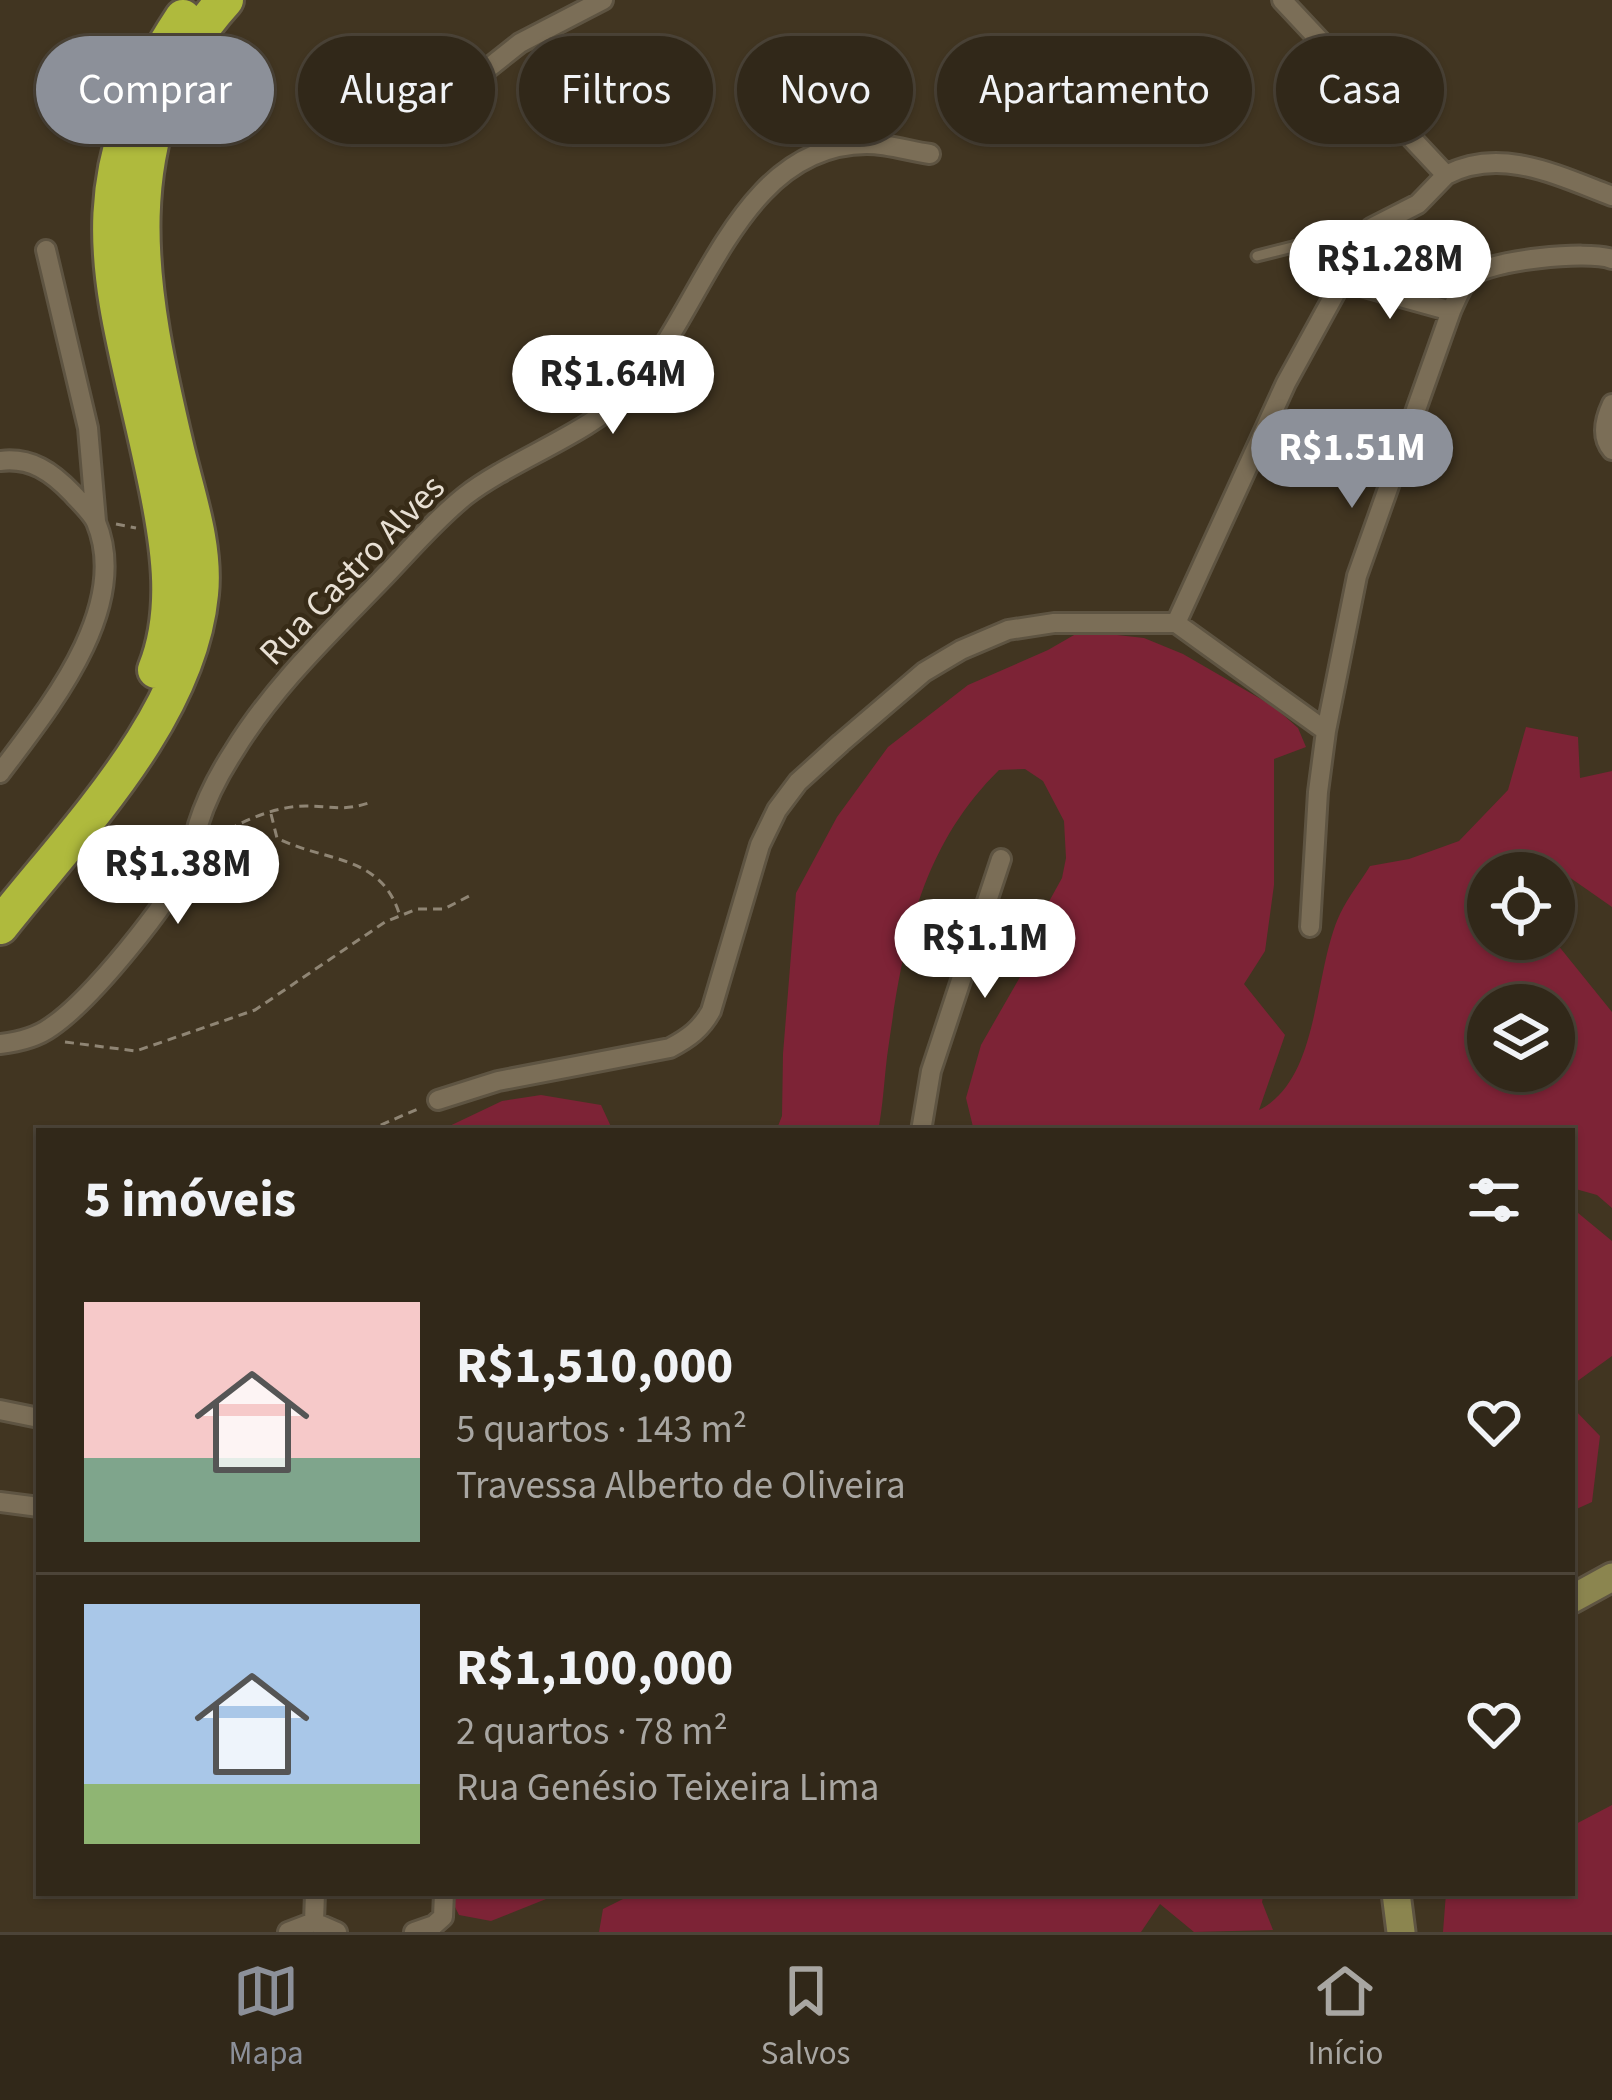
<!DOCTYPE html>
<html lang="pt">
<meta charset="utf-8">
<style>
body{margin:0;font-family:"Source Sans 3",sans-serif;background:#393022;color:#f1f3f6;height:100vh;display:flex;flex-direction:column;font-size:45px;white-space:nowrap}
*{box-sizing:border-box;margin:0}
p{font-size:39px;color:#a8a6a2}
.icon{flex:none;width:66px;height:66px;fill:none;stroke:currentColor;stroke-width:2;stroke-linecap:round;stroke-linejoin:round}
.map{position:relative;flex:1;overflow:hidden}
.details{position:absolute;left:36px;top:1128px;width:1539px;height:768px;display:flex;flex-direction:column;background:#312819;border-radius:0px;box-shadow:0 3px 9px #0004,0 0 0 3px #4c4438}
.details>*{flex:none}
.banner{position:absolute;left:36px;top:36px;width:1542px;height:108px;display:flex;gap:24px}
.controls{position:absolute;left:1467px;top:852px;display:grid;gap:24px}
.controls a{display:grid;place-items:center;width:108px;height:108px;border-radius:50%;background:#312819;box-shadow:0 3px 9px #0004,0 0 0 3px #4c4438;font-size:60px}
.price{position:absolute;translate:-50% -102px;padding:0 27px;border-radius:42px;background:#fff;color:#222;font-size:39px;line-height:78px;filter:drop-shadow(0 3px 6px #0008)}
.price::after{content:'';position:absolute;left:50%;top:72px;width:36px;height:27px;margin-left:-18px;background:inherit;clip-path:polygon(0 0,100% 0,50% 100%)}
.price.on{background:#8c9099;color:#fff}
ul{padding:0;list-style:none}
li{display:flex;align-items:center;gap:36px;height:300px;padding:0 48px}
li+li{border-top:3px solid #4c4438}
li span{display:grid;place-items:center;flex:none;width:336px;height:240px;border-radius:0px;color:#555}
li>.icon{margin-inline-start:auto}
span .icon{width:144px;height:144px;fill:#fffc;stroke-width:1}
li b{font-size:51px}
h2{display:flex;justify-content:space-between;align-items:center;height:144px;padding:0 48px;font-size:51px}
.pill{padding:0 42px;border-radius:54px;background:#312819;box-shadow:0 3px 9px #0004,0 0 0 3px #4c4438;font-size:42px;line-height:108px}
.pill.on{background:#8c9099;color:#fff}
.dock{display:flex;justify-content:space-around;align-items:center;height:168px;border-top:3px solid #4c4438;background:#312819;font-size:33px;color:#a8a6a2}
.dock a{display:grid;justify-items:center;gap:6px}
.dock .on{color:#8c9099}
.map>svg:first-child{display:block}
</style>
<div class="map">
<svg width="1612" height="1932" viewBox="0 0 1612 1932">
<rect width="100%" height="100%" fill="#413521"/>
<path fill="#7d2336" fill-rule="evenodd" d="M1081,631L1144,638L1183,654L1273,706L1298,728L1306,747L1274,759V885L1265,951L1244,984L1285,1035L1259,1110C1321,1079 1313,971 1340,914C1348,897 1361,881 1370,866L1409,859L1459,841L1508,790L1526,727L1578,737L1580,778L1612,771V907L1549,863L1526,873H1488V939H1553L1612,1012V1208L1597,1195L1572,1188V1131H974L966,1098L981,1045L1036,949L1041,916L1062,878L1066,858L1064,821L1043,781L1025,769L999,770C918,850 902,949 887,1057C884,1082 883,1106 878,1131H776L782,1116L783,1054L796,893L837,817L888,747L968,685L1048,650ZM1488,1005H1554V1071H1488Z
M541,1095L601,1105L613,1131H439L502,1101Z
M1572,1208L1612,1241V1356L1572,1385Z
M1572,1407L1600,1436L1592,1502L1572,1511Z
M1612,1805V1932H1443L1446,1893H1572V1826Z
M448,1893H561L491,1921L459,1915Z
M635,1893H1264L1262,1902L1273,1930L1194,1932L1160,1904L1141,1932H599L603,1909Z"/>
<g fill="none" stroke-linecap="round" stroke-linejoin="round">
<g stroke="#5e5442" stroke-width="15">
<path id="lane" d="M1257,256L1368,228"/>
</g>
<g stroke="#5e5442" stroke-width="24">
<path id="street" d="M1282,0L1446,175C1501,146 1559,176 1612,196
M423,120L520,43L603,0
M46,250L88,428L96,521
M1343,281L1451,311
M1612,404C1605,419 1601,437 1612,450
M0,461C31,457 52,472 73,494C80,502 92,513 96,522C132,608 48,709 0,773
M1176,623L1286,383L1371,228L1418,204L1446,175
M1326,731L1357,576L1451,311C1456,300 1461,286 1470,277C1488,260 1588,250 1612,259
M0,1044C18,1042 36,1038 51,1027C91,1000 169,904 189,860C194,849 195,836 198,825C206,799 219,774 234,751C273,687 329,634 381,580C408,552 435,520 465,496C510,461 587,434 626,395C702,319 735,144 867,144C888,144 909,151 930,154
M438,1100L498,1081L670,1048C689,1038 701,1029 711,1011L760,845L777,810L798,782L841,743L924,672L961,650L1008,630L1054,623H1176L1326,731L1318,792L1310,927
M921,1131L931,1071L1001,859
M0,1410L39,1418
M0,1502L39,1507
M314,1922L315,1893
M288,1932L314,1922L337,1932
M414,1932L434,1925L443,1917L444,1893"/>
</g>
<g stroke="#5e5442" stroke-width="33">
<path id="secondary" d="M1572,1599L1612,1577
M1396,1893L1401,1932"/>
</g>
<g stroke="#5e5442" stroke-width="42">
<path id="highway" d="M156,670C179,612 170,550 158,490C120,299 64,198 183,18
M0,926C75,831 188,719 200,594C205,546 187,496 176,450C139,294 105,132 225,0"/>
</g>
<path stroke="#8f8574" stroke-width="3" stroke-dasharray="9 6" stroke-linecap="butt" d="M116,524L136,528
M271,814L277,838C324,862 380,854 399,913
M216,838C240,821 276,806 306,806C336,806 341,812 372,802
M65,1042L136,1051L255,1010L385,922L417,909H444L473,894
M367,1131L420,1108"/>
<use href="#lane" stroke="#7b6e57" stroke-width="9"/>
<use href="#street" stroke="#7b6e57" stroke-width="18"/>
<use href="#secondary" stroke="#8b854f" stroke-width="27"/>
<use href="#highway" stroke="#afba3d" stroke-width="36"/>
</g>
<g text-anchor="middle" stroke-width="9" stroke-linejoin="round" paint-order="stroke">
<g font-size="36" fill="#e8e0d4" stroke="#372b17">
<text transform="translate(351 569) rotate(-46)" y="13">Rua Castro Alves</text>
</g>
</g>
</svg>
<div class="controls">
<a><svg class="icon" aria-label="locate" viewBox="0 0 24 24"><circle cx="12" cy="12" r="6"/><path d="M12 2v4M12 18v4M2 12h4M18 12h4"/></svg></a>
<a><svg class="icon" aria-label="layers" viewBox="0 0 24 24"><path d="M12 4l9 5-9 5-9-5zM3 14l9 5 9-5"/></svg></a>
</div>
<b class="price" style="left:1390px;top:322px">R$1.28M</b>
<b class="price" style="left:613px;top:437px">R$1.64M</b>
<b class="price on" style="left:1352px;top:511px">R$1.51M</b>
<b class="price" style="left:178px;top:927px">R$1.38M</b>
<b class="price" style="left:985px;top:1001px">R$1.1M</b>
<div class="banner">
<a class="pill on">Comprar</a>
<a class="pill">Alugar</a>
<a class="pill">Filtros</a>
<a class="pill">Novo</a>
<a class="pill">Apartamento</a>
<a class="pill">Casa</a>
</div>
<section class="details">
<h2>5 imóveis<svg class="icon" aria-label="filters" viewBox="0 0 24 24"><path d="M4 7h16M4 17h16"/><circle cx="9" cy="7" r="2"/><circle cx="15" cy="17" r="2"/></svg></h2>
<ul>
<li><span style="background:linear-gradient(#f6c9c9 65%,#7fa58c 0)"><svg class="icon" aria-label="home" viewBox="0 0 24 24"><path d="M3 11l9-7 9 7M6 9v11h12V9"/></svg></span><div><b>R$1,510,000</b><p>5 quartos · 143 m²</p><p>Travessa Alberto de Oliveira</p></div><svg class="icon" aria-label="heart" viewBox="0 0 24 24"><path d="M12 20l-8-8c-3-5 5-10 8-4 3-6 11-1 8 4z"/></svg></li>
<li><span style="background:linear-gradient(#a9c7e8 75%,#8fb573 0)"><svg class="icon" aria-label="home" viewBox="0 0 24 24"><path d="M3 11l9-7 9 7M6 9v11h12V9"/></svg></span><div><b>R$1,100,000</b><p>2 quartos · 78 m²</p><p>Rua Genésio Teixeira Lima</p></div><svg class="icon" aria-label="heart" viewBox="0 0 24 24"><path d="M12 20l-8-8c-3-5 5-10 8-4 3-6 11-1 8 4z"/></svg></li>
</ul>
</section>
</div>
<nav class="dock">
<a class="on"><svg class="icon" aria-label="map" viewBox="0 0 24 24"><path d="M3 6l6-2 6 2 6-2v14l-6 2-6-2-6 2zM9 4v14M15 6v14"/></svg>Mapa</a>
<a><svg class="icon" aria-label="saved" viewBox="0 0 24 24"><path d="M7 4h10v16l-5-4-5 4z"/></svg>Salvos</a>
<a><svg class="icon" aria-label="home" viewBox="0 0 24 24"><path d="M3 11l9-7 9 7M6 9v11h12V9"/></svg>Início</a>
</nav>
